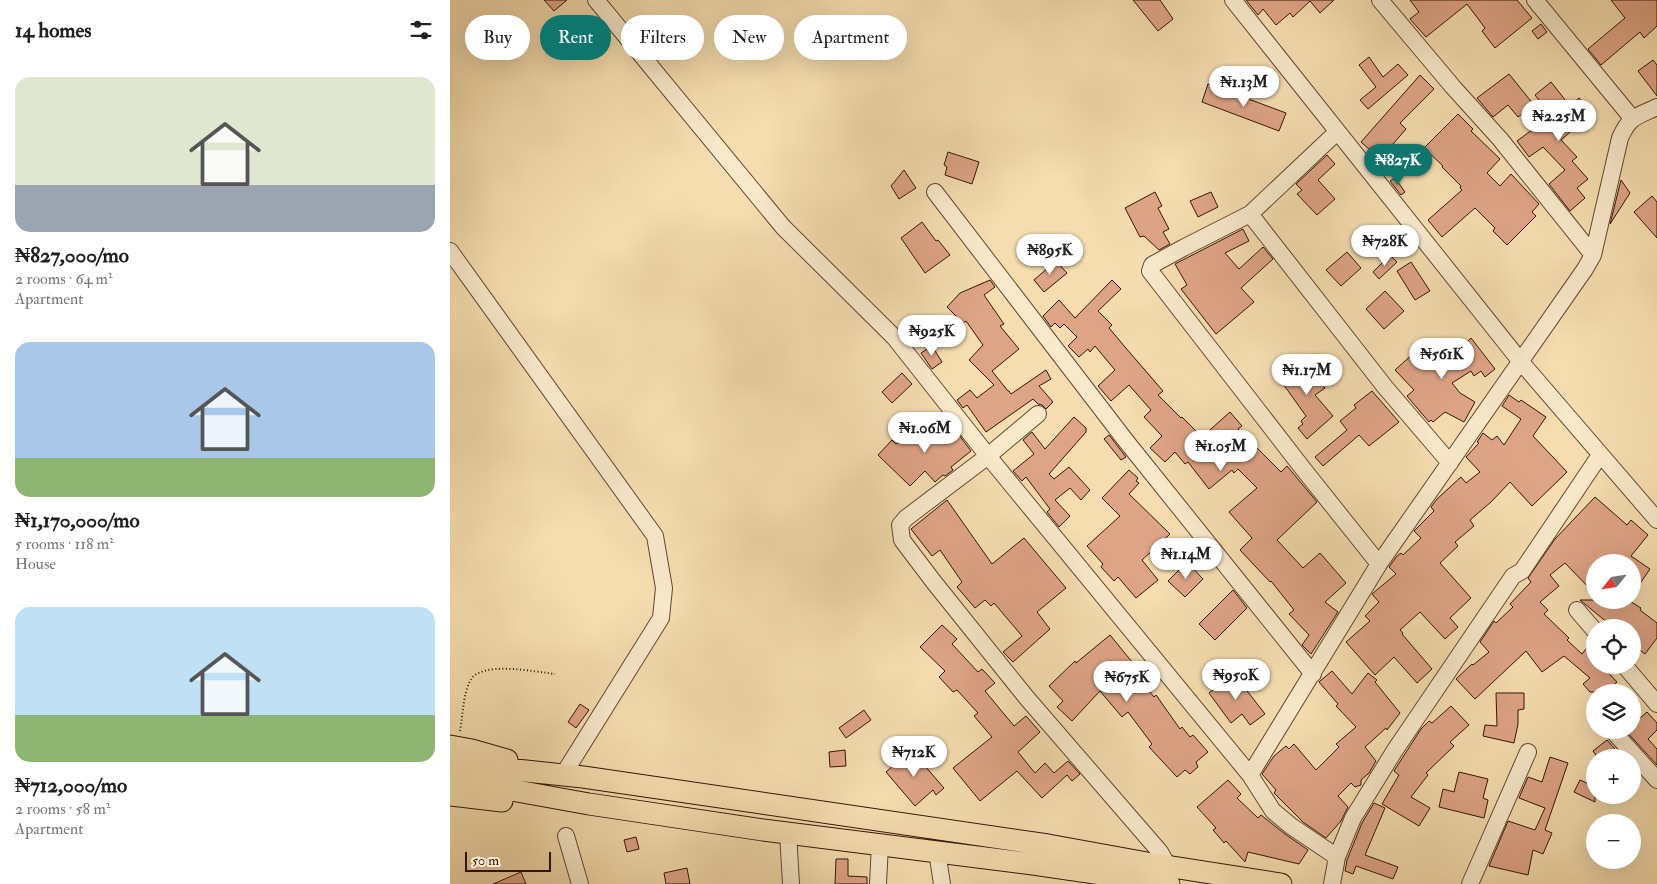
<!DOCTYPE html>
<meta charset="utf-8">
<style>
body{margin:0;font-family:"IM FELL Double Pica",serif;background:#f2f2f2;color:#202124;height:100vh;display:flex;flex-direction:column;font-size:19px;white-space:nowrap}
*{box-sizing:border-box;margin:0}
p{font-size:16px;color:#757577}
.icon{flex:none;width:28px;height:28px;fill:none;stroke:currentColor;stroke-width:2;stroke-linecap:round;stroke-linejoin:round}
.map{position:relative;flex:1;overflow:hidden}
.panel{display:flex;flex-direction:column;background:#fff;width:450px}
.panel>*{flex:none}
.guide{position:absolute;left:15px;top:15px;width:475px;height:45px;display:flex;gap:10px}
.needle{width:32px;rotate:240deg}
.tools{position:absolute;left:1136px;top:554px;display:grid;gap:10px}
.tools a{display:grid;place-items:center;width:55px;height:55px;border-radius:50%;background:#fff;box-shadow:0 5px 20px #0002;font-size:25px}
.scale{position:absolute;left:15px;bottom:12px;width:86px;box-sizing:border-box;padding-left:5px;border:2px solid #341508;border-top:0;font-size:14px;line-height:18px;white-space:nowrap;color:#341508;-webkit-text-stroke:4px #f8e9cb;paint-order:stroke}
.price{position:absolute;translate:-50% -42px;padding:0 11px;border-radius:18px;background:#fff;color:#222;font-size:16px;line-height:32px;filter:drop-shadow(0 1px 2px #0008)}
.price::after{content:'';position:absolute;left:50%;top:30px;width:15px;height:11px;margin-left:-8px;background:inherit;clip-path:polygon(0 0,100% 0,50% 100%)}
.price.selected{background:#0f766e;color:#fff}
ul{padding:0;list-style:none}
li{display:grid;align-content:center;gap:10px;height:265px;padding:0 15px}
li span{display:grid;place-items:center;height:155px;border-radius:15px;color:#555}
li>.icon{margin-inline-start:auto}
span .icon{width:90px;height:90px;fill:#fffc;stroke-width:1}
li b{font-size:21px}
h2{display:flex;justify-content:space-between;align-items:center;height:60px;padding:0 15px;font-size:21px}
.chip{padding:0 18px;border-radius:22px;background:#fff;box-shadow:0 5px 20px #0002;font-size:18px;line-height:45px}
.chip.selected{background:#0f766e;color:#fff}
main{display:flex;flex:1;min-height:0}
.map>svg:first-child{display:block}
</style>
<main>
<section class="panel">
<h2>14 homes<svg class="icon" aria-label="filters" viewBox="0 0 24 24"><path d="M4 7h16M4 17h16"/><circle cx="9" cy="7" r="2"/><circle cx="15" cy="17" r="2"/></svg></h2>
<ul>
<li><span style="background:linear-gradient(#dfe7d0 70%,#9aa5b1 0)"><svg class="icon" aria-label="home" viewBox="0 0 24 24"><path d="M3 11l9-7 9 7M6 9v11h12V9"/></svg></span><div><b>₦827,000/mo</b><p>2 rooms · 64 m²</p><p>Apartment</p></div></li>
<li><span style="background:linear-gradient(#a9c7e8 75%,#8fb573 0)"><svg class="icon" aria-label="home" viewBox="0 0 24 24"><path d="M3 11l9-7 9 7M6 9v11h12V9"/></svg></span><div><b>₦1,170,000/mo</b><p>5 rooms · 118 m²</p><p>House</p></div></li>
<li><span style="background:linear-gradient(#bfe0f5 70%,#8fb573 0)"><svg class="icon" aria-label="home" viewBox="0 0 24 24"><path d="M3 11l9-7 9 7M6 9v11h12V9"/></svg></span><div><b>₦712,000/mo</b><p>2 rooms · 58 m²</p><p>Apartment</p></div></li>
</ul>
</section>
<div class="map">
<svg width="1207" height="884" viewBox="0 0 1207 884">
<rect width="100%" height="100%" fill="#f5ddaf"/>
<filter id="stains"><feTurbulence type="fractalNoise" baseFrequency=".004" numOctaves="4"/><feColorMatrix values="0 0 0 0 .2 0 0 0 0 .09 0 0 0 0 .02 0 0 0 .5 -.17"/></filter>
<radialGradient id="worn" r=".72"><stop offset=".6" stop-color="#630" stop-opacity="0"/><stop offset="1" stop-color="#630" stop-opacity=".3"/></radialGradient>
<path fill="#dea486" stroke="#341508" d="M94,0H117L104,11Z
M683,0H710L723,19L708,31Z
M796,0H884L870,13L860,1L843,17L840,13L826,25L813,9L808,15Z
M960,0H1067L1082,18L1045,48L1032,31L1035,28L1017,4L976,37L960,19L969,12Z
M1161,0H1207V26L1194,38L1190,32L1151,65L1138,49L1175,18Z
M1091,24L1097,32L1088,39L1082,31Z
M919,57L933,77L948,64L958,75L918,109L910,100L926,87L909,65Z
M1203,60L1207,65V96L1188,71Z
M1059,74L1084,105L1068,117L1058,105L1043,117L1027,98Z
M970,75L984,89L950,123L956,129L930,159L911,142Z
M1101,82L1120,106L1129,98L1142,113L1111,140L1127,157L1122,161L1138,179L1127,188L1135,198L1120,211L1099,184L1115,170L1093,147L1079,157L1067,141L1101,116L1085,95Z
M758,84L836,113L829,131L752,102Z
M1008,114L1023,129L1021,131L1050,159L1037,173L1050,186L1061,174L1089,204L1082,212L1086,216L1057,245L1043,231L1045,228L1025,208L992,237L978,220L1012,190L1010,188L1011,186L992,167L993,166L974,148Z
M498,152L529,162L522,184L495,175L497,167L494,165Z
M877,155L885,164L868,180L885,199L867,215L847,194L852,190L846,184Z
M454,170L466,188L449,199L441,186Z
M945,178L955,192L951,195L940,181Z
M1171,180L1180,193L1160,224Z
M705,192L712,206L708,208L719,229L713,232L720,244L709,250L694,236L690,237L675,208Z
M761,192L768,207L748,217L740,201Z
M1202,196L1207,202V238L1184,212Z
M472,222L486,241L488,240L500,255L475,273L451,238Z
M793,229L799,241L775,253L789,269L813,247L823,259L791,288L804,302L766,334L731,289L737,285L725,264Z
M897,252L911,268L891,286L876,270Z
M940,255L947,262L929,279L923,272Z
M606,261L617,273L594,292L584,280Z
M961,262L980,291L965,300L947,271Z
M540,280L545,287L534,295L554,324L550,326L569,349L542,371L558,391H559L561,394L596,370L601,379L589,386L603,402L596,409L592,405L588,404L583,399L536,432L517,405L513,408L507,400L520,390L527,398L544,385L519,360L533,345L516,321L513,323L497,307L510,293Z
M662,280L671,289L648,311L662,325L659,328L681,354L713,391L708,395L731,418L732,417L752,437L780,412L792,426L788,429L831,472L837,466L867,502L827,540L853,568L870,553L896,583L875,602L888,612L861,654L852,645L859,635L839,614L844,610L821,581L820,582L790,550L802,538L779,512L807,488L788,469L784,473L782,470L759,489L738,462L735,464L725,452L715,462L700,448L712,436L694,417L701,410L679,385L661,401L648,386L665,370L645,346L640,352L638,349L629,357L618,346L627,337L614,324L610,328L605,323L601,327L593,316L609,300L625,318Z
M935,291L954,311L934,329L916,309Z
M1021,338L1045,369L1035,377L1031,371L1024,376L1021,371L1002,383L1010,393L1025,402L1014,422L995,412L983,422L981,420L979,422L957,396L964,390L945,370L976,342L992,361L1011,348Z
M482,346L492,362L482,369L471,353Z
M852,356L875,388L865,395L883,416L857,439L848,428L853,424L851,421L856,416L831,381L841,374L836,368Z
M452,373L462,384L442,403L432,392Z
M922,391L949,422L919,446L909,435L873,466L865,457L897,430L890,421L906,408L904,405Z
M1059,395L1069,402L1071,400L1096,417L1083,436L1117,472L1082,506L1060,482L1041,502L1020,520L1024,526L1005,542L1008,546L990,563L1021,598L1000,618L1008,627L995,639L970,612L950,630L953,633L952,634L982,669L967,683L944,657L925,675L896,642L920,621L915,616L929,602L922,594L946,574L939,567L947,556L951,553L953,555L971,538L964,531L984,511L981,507L987,499L1011,477L1016,483L1030,472L1016,457L1029,443L1027,442L1033,433L1042,440L1047,436L1054,445L1071,419L1052,406Z
M624,417L636,428V432L599,474L604,479L619,467L640,490L631,500L620,488L605,500L620,516L609,527L597,512L600,509L576,477L572,481L563,471L584,454L573,440L582,432L595,449Z
M476,421L481,428L485,425L496,439L506,431L521,451L501,467L503,470L495,476L493,475L485,482L475,471L460,486L428,455L442,440L446,444Z
M659,435L676,457L671,460L654,439Z
M679,470L688,478L686,481L689,483L679,494L720,534L692,560L708,580L686,598L668,577L664,581L651,567L653,564L637,546L670,516L652,498Z
M1145,497L1177,525L1181,520L1198,535L1181,556L1200,569L1189,585L1182,581V562H1145V594L1115,563L1100,575L1109,586L1090,602L1098,610L1094,614L1119,638L1117,640L1132,654L1140,644L1145,648V665H1151L1167,682L1155,692H1140L1133,684L1140,678L1114,656L1092,672L1076,651L1025,699L1006,679L1022,664L1023,665L1039,652L1030,642L1044,621L1046,623L1063,607L1060,604L1081,582L1078,578L1105,539Z
M497,500L542,564L574,538L616,588L587,612L600,629L563,662L553,652L572,636L544,603L541,606L535,600L525,608L507,587L512,582L490,550L482,556L461,529Z
M737,562L753,579L735,597L718,581Z
M783,590L797,608L765,640L749,624Z
M1130,600H1178L1191,608L1190,610L1207,623V638L1195,654L1183,645L1182,628H1164Z
M492,625L507,639L502,644L528,672L532,669L545,683L535,691L564,726L576,716L590,732L568,752L585,773L595,763L604,773L618,761L630,774L622,781L617,775L592,798L567,771L530,801L503,768L542,737L524,716L528,713L507,690L503,692L489,677L495,671L470,647Z
M660,635L687,668L683,671L704,697L706,695L730,729L732,727L740,737L743,735L758,752L746,762L748,767L740,774L735,770L727,777L699,747L702,744L678,712L672,717L650,691L622,721L607,707L613,701L599,686L625,661L626,663Z
M882,671L902,694L918,673L927,680L925,682L950,713L937,730L936,728L915,747L926,761L919,773L911,780V785L905,787L901,783L888,796L898,807L891,821L876,838L853,822L824,793L826,790L812,774L824,756L836,746L839,749L844,744L866,770L889,747L886,744L906,727L886,706L888,704L869,682Z
M784,674L815,714L800,725L792,714L781,723L759,693Z
M1046,693H1074V709L1068,710V724L1064,743L1033,736L1035,725L1047,726Z
M130,704L139,710L126,728L118,722Z
M1001,706L1019,725L1000,742L1004,746L976,773L978,775L961,797L980,808L969,826L932,804L949,775L944,771L971,729L979,721L982,723Z
M414,710L421,720L396,738L389,728Z
M1197,712L1207,723V730L1198,739L1207,749V765L1176,731L1182,730V725Z
M1157,740L1173,758H1148L1143,751Z
M395,750L396,766L380,767L379,752Z
M461,750L494,788L486,795L483,790L465,806L436,772Z
M1100,757L1118,763L1095,830L1102,833L1093,854L1083,850L1078,875L1039,866L1058,821L1085,830L1095,808L1069,798L1078,777L1092,782Z
M1009,772L1038,779L1033,798L1038,800L1034,818L989,807L993,789L1004,792Z
M778,780L791,794L787,798L808,818L811,815L816,819L835,834L858,850L849,864L798,852L795,862L776,841L774,843L763,830L766,828L747,807Z
M1130,780L1145,787V802L1124,792Z
M924,803L935,808L915,855L948,867L943,879L906,866L903,874L895,871L897,860L912,823Z
M186,837L189,849L177,852L174,840Z
M386,859H398V876L417,877V884H385Z
M237,868L240,884H216L214,873Z
M71,872L76,884H43Z"/>
<g fill="none" stroke-linecap="round" stroke-linejoin="round">
<g stroke="#644732" stroke-width="18">
<path id="minor" d="M146,0L333,227L444,337L538,456L800,775L823,811L841,826L887,857
M783,0L1071,362L1207,520
M930,0L1003,87L1050,139L1143,255
M1085,0L1182,118
M887,132L800,214L733,248L702,265L700,271L854,470L929,564
M485,192L676,441L863,674
M800,214L935,387L1000,463
M0,251L205,536L214,588L211,618L113,775
M588,414L538,456L456,518L450,525L452,540L483,581L576,697L710,852L718,866
M1127,610L1145,631
M1174,665L1207,704
M1162,730L1207,780
M800,775L929,564L1135,269L1143,255L1170,138C1180,116 1186,117 1207,107
M338,833L341,884
M116,836L130,884
M487,851L492,884
M428,884L430,844
M882,884L887,857L903,818L945,750L1063,576L1072,571L1150,455
M1020,884L1078,752"/>
</g>
<g stroke="#341508" stroke-width="23">
<path id="major" d="M0,746L22,750L57,760
M0,763L133,777L598,845L697,863L831,884
M0,779L139,804L313,830L583,864L719,884
M0,795L52,801"/>
</g>
<path stroke="#341508" stroke-width="2" stroke-dasharray="1 2.5" stroke-linecap="butt" d="M10,731C13,715 13,695 20,681C30,660 86,672 105,674"/>
<use href="#minor" stroke="#f8e9cb" stroke-width="16"/>
<use href="#major" stroke="#f5ddaf" stroke-width="21"/>
</g>
<rect width="100%" height="100%" filter="url(#stains)"/>
<rect width="100%" height="100%" fill="url(#worn)"/>
</svg>
<div class="tools">
<a><svg class="needle" viewBox="-14 -14 28 28"><path d="M0-13l5 13h-10z" fill="#e53935"/><path d="M0 13l5-13h-10z" fill="#757577"/></svg></a>
<a><svg class="icon" aria-label="locate" viewBox="0 0 24 24"><circle cx="12" cy="12" r="6"/><path d="M12 2v4M12 18v4M2 12h4M18 12h4"/></svg></a>
<a><svg class="icon" aria-label="layers" viewBox="0 0 24 24"><path d="M12 4l9 5-9 5-9-5zM3 14l9 5 9-5"/></svg></a>
<a>+</a>
<a>−</a>
</div>
<div class="scale">50 m</div>
<b class="price" style="left:794px;top:108px">₦1.13M</b>
<b class="price" style="left:1109px;top:142px">₦2.25M</b>
<b class="price selected" style="left:948px;top:186px">₦827K</b>
<b class="price" style="left:935px;top:267px">₦728K</b>
<b class="price" style="left:600px;top:276px">₦895K</b>
<b class="price" style="left:482px;top:357px">₦925K</b>
<b class="price" style="left:992px;top:380px">₦561K</b>
<b class="price" style="left:857px;top:396px">₦1.17M</b>
<b class="price" style="left:475px;top:454px">₦1.06M</b>
<b class="price" style="left:771px;top:472px">₦1.05M</b>
<b class="price" style="left:736px;top:580px">₦1.14M</b>
<b class="price" style="left:786px;top:701px">₦950K</b>
<b class="price" style="left:677px;top:703px">₦675K</b>
<b class="price" style="left:464px;top:778px">₦712K</b>
<div class="guide">
<a class="chip">Buy</a>
<a class="chip selected">Rent</a>
<a class="chip">Filters</a>
<a class="chip">New</a>
<a class="chip">Apartment</a>
</div>
</div>
</main>
